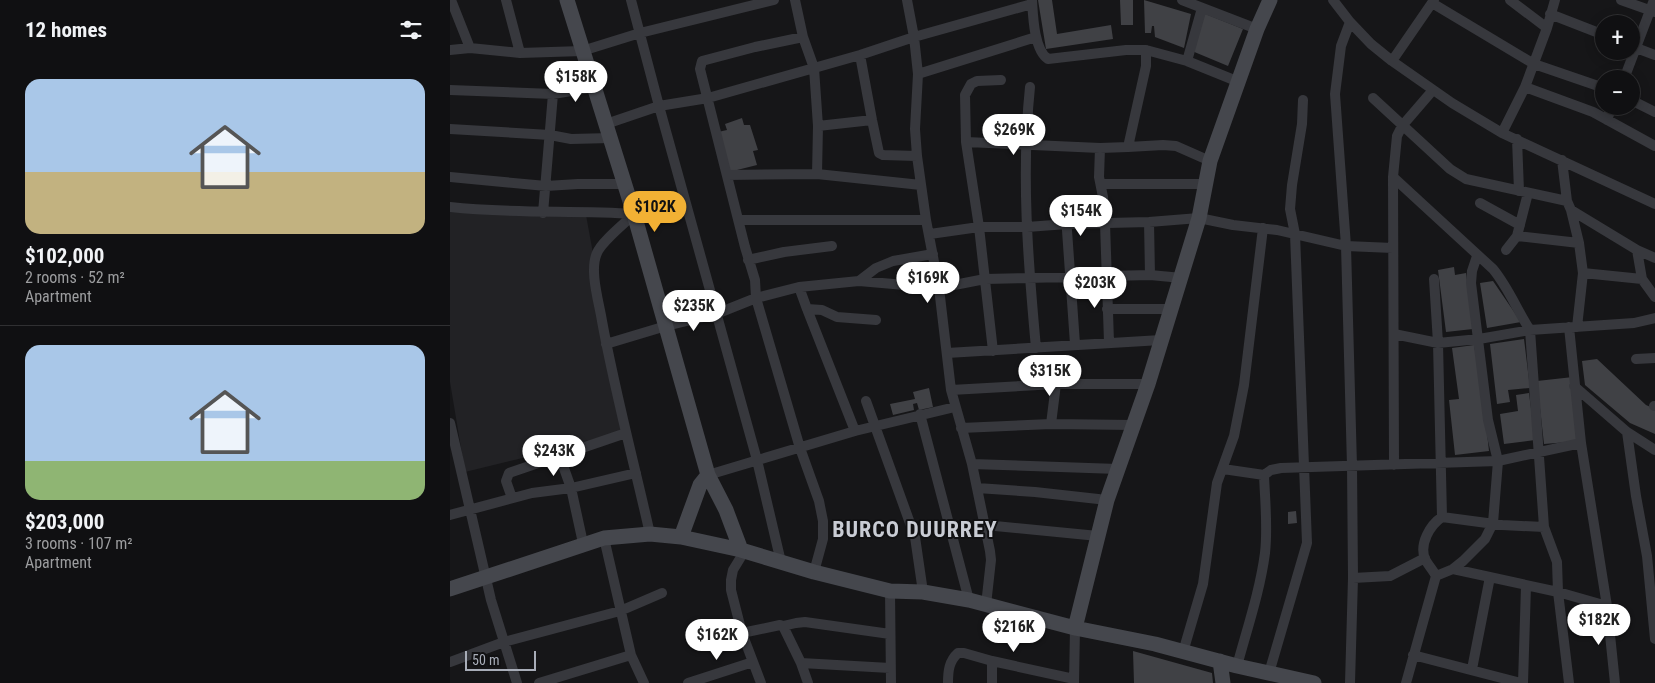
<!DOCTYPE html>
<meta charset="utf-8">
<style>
body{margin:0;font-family:"Roboto Condensed",sans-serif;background:#19191b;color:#f1f3f6;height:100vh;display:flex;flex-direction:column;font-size:19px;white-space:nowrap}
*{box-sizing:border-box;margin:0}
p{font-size:16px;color:#9c9d9f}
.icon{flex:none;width:28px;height:28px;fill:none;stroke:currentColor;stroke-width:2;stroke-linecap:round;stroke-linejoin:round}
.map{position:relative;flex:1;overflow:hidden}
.side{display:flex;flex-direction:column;background:#101012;width:450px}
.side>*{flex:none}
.controls{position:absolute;left:1145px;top:15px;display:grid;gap:10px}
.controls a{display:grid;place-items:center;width:45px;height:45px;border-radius:50%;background:#101012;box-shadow:0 2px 12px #0003,0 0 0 1px #303032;font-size:25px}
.scale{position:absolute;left:15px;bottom:12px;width:71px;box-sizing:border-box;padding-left:5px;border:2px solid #a8adb8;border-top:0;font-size:14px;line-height:18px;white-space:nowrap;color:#a8adb8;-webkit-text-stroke:4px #111113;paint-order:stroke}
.price{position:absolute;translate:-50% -42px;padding:0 11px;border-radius:18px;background:#fff;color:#222;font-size:16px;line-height:32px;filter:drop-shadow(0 1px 2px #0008)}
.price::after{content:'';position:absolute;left:50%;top:30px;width:15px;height:11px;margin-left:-8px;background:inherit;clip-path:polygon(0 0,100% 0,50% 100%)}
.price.active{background:#f2b134;color:#111}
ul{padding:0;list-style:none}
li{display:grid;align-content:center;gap:10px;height:265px;padding:0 25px}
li+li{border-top:1px solid #303032}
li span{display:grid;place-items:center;height:155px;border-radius:15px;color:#555}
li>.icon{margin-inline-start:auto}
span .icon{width:90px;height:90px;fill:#fffc;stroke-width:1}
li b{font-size:21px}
h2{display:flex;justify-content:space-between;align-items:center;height:60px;padding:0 25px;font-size:21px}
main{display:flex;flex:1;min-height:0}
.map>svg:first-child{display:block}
</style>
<main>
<section class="side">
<h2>12 homes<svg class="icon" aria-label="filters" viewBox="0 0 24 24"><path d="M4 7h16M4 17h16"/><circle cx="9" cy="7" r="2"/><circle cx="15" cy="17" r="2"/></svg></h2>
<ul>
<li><span style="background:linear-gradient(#a9c7e8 60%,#c2b280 0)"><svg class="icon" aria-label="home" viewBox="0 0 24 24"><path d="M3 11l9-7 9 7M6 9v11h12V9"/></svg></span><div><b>$102,000</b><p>2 rooms · 52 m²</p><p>Apartment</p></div></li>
<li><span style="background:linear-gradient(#a9c7e8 75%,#8fb573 0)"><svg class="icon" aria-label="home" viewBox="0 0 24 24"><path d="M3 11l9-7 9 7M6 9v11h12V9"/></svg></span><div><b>$203,000</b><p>3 rooms · 107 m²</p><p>Apartment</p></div></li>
</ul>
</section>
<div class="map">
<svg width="1205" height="683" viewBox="0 0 1205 683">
<rect width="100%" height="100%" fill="#161618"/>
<path fill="#222225" d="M0,211L136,215L176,433L15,472L0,382Z"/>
<path fill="#404145" d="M588,0H602L607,34L661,25L663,39L596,49Z
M670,0H683V25H671Z
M694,0L741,14L734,48L705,37L704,26H702L701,33H695Z
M753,13L793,29L778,66L742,51Z
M292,118L294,125H300L308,150L303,151L307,165L279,172L268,132L277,130L275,124Z
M1004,267L1005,275L1016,273L1023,329L996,332L988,270Z
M1043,281L1071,322L1037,328L1030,283Z
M1074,339L1080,388L1058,390L1060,402L1047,404L1040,344Z
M1024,345L1033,396L1039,451L1005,455L999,400L1009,399L1002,348Z
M1147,359L1196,405L1205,409V434L1180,423L1135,385L1132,361Z
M1123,377L1130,441L1094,444L1087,381Z
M479,388L483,407L469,410L467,403L463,404L464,410L443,415L440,404L465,399L463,392Z
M1079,393L1085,440L1054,444L1050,414L1068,411L1066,395Z
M846,511L847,523L838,524V512Z
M683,651L762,673L763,683H684Z"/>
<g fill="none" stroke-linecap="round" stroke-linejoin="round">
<path stroke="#37383d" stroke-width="10" d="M1,0L20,48
M56,0L70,53
M181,0L209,106L307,460L331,562
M457,0L464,37L468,74L465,129L467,156L476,220L489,288L501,390L522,464L540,551L541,560L536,605
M582,0C583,16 584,50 598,59L676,50H696V66L678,147L713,145L726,146L760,161
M732,0L807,29
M883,0L900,22L921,44L942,61L1002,103L1052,133L1205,204
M1060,0L1097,28
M1171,0L1205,12
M982,3L1084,64L1154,88
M1100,14L1154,35
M900,22L891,46L885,94L896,246L902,466L903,578L900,683
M353,37L305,47L252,61L250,69L295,247L305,280L306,298L350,448L369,501L373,521V539L364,572
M1181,46L1205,55
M0,50L20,48L70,53L132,51L190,33L324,0
M696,50L737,61L789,82
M410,55L422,120L429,153L433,155L467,156
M737,61L752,8
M942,61L984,0
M468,74L586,37
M1174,79L1204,0
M580,87C571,174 578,261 586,348
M1075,87L1143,112L1205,146
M0,90L103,94L145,87
M923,98L1000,169L1016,179L1117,201
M1181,100L1205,112
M1157,120L1162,106
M156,124L209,106L258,98L410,55L464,37L582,4
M368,126L422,120
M0,129L100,135L121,139L161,138
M1052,133L1075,87L1097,28L1105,0
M1067,139L1069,191
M516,142L650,148L678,147
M650,148L649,177L653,197L655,223L659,342
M1112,160L1117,201L1121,210L1129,243L1133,273L1127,327
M367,174L471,185
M277,175L367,174L368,126L364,68L353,37L345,0
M0,177L96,186L128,184H174
M943,177L1043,269C1058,287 1067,310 1080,330L1094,527L1052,525L992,517
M651,184H756
M615,202L625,344
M1030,203L1070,225
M0,207C61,214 123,210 184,214
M1121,210L1187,250L1192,279L1205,297
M93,213L103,94
M184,214C175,223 151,242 147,253C139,270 149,302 152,321C165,392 184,463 200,534
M289,220H476
M699,222L700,275
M480,234L529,227H577L617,224L699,222L749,218L783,225L827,230L896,246L943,248
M1067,236L1129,243
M1056,250L1067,236L1078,193
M1187,250L1205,258
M298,260L334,252L382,246
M1133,273L1192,279
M409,281L426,268L443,261L483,254
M349,287L357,309L372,310L387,317L426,320
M357,309L405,431
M657,309H720
M1119,327L1131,443L1157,606L1165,683
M944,334L988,343L1029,339L1080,330L1184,323L1205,318
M156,344L216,326L266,314L306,298L349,287L409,281L489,288L535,279L700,275L732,278
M543,351L529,227L516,142L515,95L521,84L527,81L551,80
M497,353L711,340
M1186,359L1205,358
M1124,386L1177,432L1186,496L1197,556L1205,639
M501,390L606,384H698
M416,401L465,537L473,592
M1204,406H1205
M470,414L519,600
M0,423L41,600L67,683
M601,424L606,384
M511,428L601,424L683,425
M1177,432L1205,450
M110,457L121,488L133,543
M522,464L668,469
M944,465L943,177L947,136L952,126L983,90
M773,469L814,475
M258,475L405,431L505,407
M527,488L585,492L657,500
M62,498L56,481L59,473L176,433
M0,515L82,493L121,488L186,473
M535,525L648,536
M1094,527L1107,562L1108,592L1119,683
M154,538L181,655L194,683
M294,552L283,570L281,580V590L292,633L311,683
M1003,569L1108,592L1157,606
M986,576L1003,569L1013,561L1035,539L1043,523L1048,461L1038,420L1021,283L1022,271L1027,256
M903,578L940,576L975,558
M440,591L441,683
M333,626L346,623L355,622L440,634
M292,633L330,625L333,626L351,663L358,683
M733,652L753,584L767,483L784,436L794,385L813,228
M963,655L1071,683
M0,662L54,642L170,611L212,593
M351,663L440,668
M787,666C797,629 810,591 815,553C818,527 815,501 814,475L821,470L831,468L1048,461L1131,443
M1022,669L1040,577
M819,673L857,543L845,234L840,209L842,185L852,124L853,100
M89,683L181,655
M238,683L303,662
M498,683C498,671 499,661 508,653H514L542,661
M542,683V661L624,679
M624,683L625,628
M956,683L986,576C983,570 978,565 975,559C969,544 980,525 992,517L988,343L984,279
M1073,683L1076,586"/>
<path stroke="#45474d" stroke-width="15" d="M117,0L184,214L258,475L276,510L291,550
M231,537L250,485L258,475
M0,589L154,538L200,534L231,537L291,550L364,572L440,591L473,592L519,600L625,628L705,644L787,666L864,683
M625,628L657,500L698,384L749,218L760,161L807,29L820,0
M770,661L773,683"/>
</g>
<g text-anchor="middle" stroke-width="4" stroke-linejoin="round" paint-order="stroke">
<g font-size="22" font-weight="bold" letter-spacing="1" fill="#c9ccd4" stroke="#111113">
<text x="465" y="537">BURCO DUURREY</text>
</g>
</g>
</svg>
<div class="controls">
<a>+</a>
<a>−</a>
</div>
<div class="scale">50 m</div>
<b class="price" style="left:126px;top:103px">$158K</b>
<b class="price" style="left:564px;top:156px">$269K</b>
<b class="price active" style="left:205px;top:233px">$102K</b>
<b class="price" style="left:631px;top:237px">$154K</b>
<b class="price" style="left:478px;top:304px">$169K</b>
<b class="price" style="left:645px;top:309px">$203K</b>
<b class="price" style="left:244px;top:332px">$235K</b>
<b class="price" style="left:600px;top:397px">$315K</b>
<b class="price" style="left:104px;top:477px">$243K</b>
<b class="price" style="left:1149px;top:646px">$182K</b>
<b class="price" style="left:564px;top:653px">$216K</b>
<b class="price" style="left:267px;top:661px">$162K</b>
</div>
</main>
